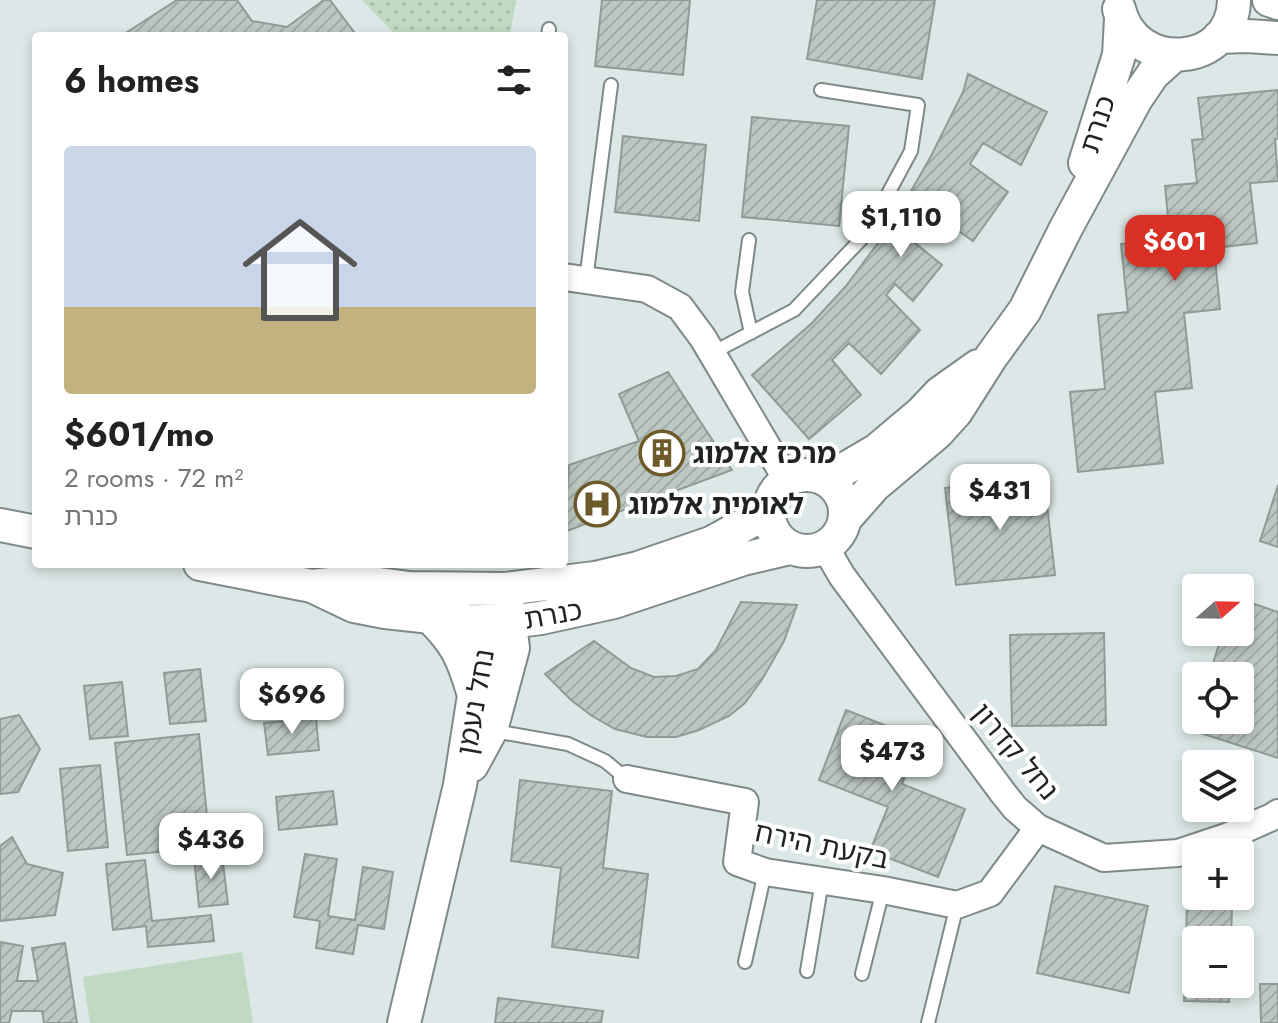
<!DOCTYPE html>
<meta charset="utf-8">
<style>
body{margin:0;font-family:Jost,"Noto Sans Hebrew",sans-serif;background:#f6f6f6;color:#222;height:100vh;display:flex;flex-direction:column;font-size:30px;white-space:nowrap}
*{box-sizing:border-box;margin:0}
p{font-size:26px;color:#767676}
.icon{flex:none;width:44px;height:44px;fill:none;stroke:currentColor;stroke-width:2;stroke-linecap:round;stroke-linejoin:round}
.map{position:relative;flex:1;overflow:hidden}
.drawer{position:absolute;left:32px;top:32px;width:536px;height:536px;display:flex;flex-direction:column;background:#fff;border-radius:8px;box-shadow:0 4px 12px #0003}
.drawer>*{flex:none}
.needle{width:52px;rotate:70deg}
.buttons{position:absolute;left:1182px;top:574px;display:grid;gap:16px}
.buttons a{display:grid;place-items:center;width:72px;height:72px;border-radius:8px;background:#fff;box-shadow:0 4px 12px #0003;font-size:40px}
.price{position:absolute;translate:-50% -68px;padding:0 18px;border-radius:16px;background:#fff;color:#222;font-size:26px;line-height:52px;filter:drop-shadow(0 2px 4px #0008)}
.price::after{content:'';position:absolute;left:50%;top:48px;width:24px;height:18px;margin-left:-12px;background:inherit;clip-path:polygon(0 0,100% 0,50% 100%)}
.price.current{background:#d93025;color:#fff}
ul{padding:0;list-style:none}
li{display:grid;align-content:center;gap:16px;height:424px;padding:0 32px}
li span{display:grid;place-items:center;height:248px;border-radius:8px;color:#555}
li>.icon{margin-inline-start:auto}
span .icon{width:144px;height:144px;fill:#fffc;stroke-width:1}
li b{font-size:34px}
h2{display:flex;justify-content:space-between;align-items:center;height:96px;padding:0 32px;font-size:34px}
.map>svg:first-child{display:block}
</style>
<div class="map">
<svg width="1278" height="1023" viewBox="0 0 1278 1023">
<defs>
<pattern id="garden-dots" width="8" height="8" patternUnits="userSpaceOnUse" patternTransform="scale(2)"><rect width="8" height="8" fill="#c0d9c2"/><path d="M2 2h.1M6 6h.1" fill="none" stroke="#a5baa6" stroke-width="1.8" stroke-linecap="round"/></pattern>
<pattern id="building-hatch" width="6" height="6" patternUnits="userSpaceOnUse" patternTransform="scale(2)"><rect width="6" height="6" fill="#bcc7c2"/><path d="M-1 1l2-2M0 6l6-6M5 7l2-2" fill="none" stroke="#a1aba6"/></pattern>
</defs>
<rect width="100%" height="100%" fill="#dce8e7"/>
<path fill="url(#garden-dots)" d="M362,0H516L510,36H397Z"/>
<path fill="#c0d9c2" d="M242,952L253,1023H90L83,977Z"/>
<path fill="url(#building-hatch)" stroke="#909b96" stroke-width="2" d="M177,0H237L252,21L287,27L324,0H330L357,36H121Z
M602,0H690L683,75L595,66Z
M817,0H935L922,79L807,59Z
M968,74L1047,112L1021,165L983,143L970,164L1008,192L973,241L936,215L914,242L942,265L913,301L895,284L886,295L920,330L881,374L849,343L832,360L861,395L809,439L752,375L811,324L846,286L892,224L930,158L963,92Z
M1278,90V139H1275L1278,181L1250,183L1257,243L1214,248L1220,309L1184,313L1192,388L1155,392L1163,463L1078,472L1070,392L1105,389L1098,315L1128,312L1121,244L1170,239L1165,186L1197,183L1192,140L1203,139L1198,98Z
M752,117L849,126L839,226L742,217Z
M623,136L706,145L699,221L615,212Z
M668,372L732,470L564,532L569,465L639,441L619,394Z
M1044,478L1055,575L956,585L945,488Z
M1278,485V547L1260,541Z
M1240,599L1278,612V758L1191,730L1196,715V720H1240V676H1209L1223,632H1240Z
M741,602L797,605L784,641L763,678L745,703L729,716L699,730L676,737H647L615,729L592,716L571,700L545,674L594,641L631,668L654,677L676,676L698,669L716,650Z
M1104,633L1106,725L1012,726L1010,635Z
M200,669L206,721L170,724L164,673Z
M122,682L128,736L90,739L84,686Z
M846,710L920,739L902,784L965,809L938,877L870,851L888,807L819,780Z
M19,715L40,749L18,792L0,794V719Z
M316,718L319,750L268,755L264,723Z
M199,734L210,847L127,855L115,743Z
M100,765L108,847L68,851L60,769Z
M520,780L612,791L603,868L648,874L638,958L552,947L561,868L511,861Z
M333,791L337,824L279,830L276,797Z
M12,837L27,864L63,873L55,915L0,921V846Z
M305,854L337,859L328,916L355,920L363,867L393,872L384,929L358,925L353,954L316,948L320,921L294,917Z
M222,855L228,904L199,907L194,858Z
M145,860L152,921L211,915L214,941L148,947L146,926L113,930L106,864Z
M1055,886L1148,906L1129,993L1037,973Z
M1187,905L1232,906L1231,940H1196V984H1229V1002L1184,1001Z
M0,942L23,946L17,981H38L32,948L65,943L77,1023H44L42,1011H12L9,1023H0Z
M1260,984H1278V1023H1261Z
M498,998L603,1011L601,1023H495Z"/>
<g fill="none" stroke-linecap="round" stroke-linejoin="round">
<g stroke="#7e8988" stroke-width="16">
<path id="service" d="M548,36L549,29
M749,240L742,292L751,333
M586,280L611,85
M712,353L794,310L867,233L911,151L918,105L821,90
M494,731L568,744L605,761L627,779
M745,962L765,872
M807,971L822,881
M862,974L883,890
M928,1023L957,905"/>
</g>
<g stroke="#7e8988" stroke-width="30">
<path id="minor" d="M564,277L647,289L680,307L703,338L787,480
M825,547L842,576L1003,793L1015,808L1038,828L1104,858L1178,853L1229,836L1272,817L1278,813
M627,779L745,802L737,862L765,872L883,890L957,905L990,893L1038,828"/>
</g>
<g stroke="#7e8988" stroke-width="36">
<path id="tertiary" d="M1269,0L1278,3
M1119,9C1135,75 1233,67 1234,0
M1219,37L1247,36L1278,38
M1085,163L1119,55L1121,19
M769 513a38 38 0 1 1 76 0a38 38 0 1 1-76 0Z
M820,477L843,470L877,450L921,413L940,393L978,366
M845,519L874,486L937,433L956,412L991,357L1025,310L1066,228L1136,99L1153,74L1173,56
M0,525L36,532
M200,564L312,586L354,606L385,612L468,621L509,622L541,618L614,602L743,559L790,548
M312,586L357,581L409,588L505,589L595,578L638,568L711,543L755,519L769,507
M430,617C456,642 463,658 473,692
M472,765L491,730L513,648L507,603
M404,1023L460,785L482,644L498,606"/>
</g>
<use href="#service" stroke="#fff" stroke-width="12"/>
<use href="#minor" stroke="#fff" stroke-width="26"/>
<use href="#tertiary" stroke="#fff" stroke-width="32"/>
</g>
<defs>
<g id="building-ring" transform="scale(2.3)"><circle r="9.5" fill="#fff" stroke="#6e5a29" stroke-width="1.5"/><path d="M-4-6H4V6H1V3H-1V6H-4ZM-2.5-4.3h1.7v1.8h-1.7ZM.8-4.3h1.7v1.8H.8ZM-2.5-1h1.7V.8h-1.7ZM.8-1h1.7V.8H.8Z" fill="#6e5a29"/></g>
<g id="hospital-ring" transform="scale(2.3)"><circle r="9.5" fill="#fff" stroke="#6e5a29" stroke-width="1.5"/><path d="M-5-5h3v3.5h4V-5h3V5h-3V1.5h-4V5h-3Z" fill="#6e5a29"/></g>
</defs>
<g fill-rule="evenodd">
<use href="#building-ring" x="662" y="453"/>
<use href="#hospital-ring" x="597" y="504"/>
</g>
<g text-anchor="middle" stroke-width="8" stroke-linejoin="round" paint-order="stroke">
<g font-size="28" fill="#1f2423" stroke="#fff">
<text transform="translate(1097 124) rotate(-72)" y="10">כנרת</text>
<text transform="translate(553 614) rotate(-10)" y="10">כנרת</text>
<text transform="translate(475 702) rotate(-80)" y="10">נחל נעמן</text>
<text transform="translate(1016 751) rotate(50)" y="10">נחל קדרון</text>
<text transform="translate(822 845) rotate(12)" y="10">בקעת הירח</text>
</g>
<g font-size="28" font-weight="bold" fill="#1f2423" stroke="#fff" text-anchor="start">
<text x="693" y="463">מרכז אלמוג</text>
<text x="628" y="514">לאומית אלמוג</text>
</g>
</g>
</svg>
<div class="buttons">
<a><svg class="needle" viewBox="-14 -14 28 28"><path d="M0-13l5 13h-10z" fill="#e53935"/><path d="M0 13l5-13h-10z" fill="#767676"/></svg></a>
<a><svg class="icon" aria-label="locate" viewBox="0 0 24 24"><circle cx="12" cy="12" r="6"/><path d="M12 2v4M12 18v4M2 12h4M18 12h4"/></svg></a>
<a><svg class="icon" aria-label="layers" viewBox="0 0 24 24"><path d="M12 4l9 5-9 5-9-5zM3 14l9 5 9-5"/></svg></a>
<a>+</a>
<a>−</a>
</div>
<b class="price" style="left:901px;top:259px">$1,110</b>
<b class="price current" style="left:1175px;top:283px">$601</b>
<b class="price" style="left:1000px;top:532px">$431</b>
<b class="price" style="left:292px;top:736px">$696</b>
<b class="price" style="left:892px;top:793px">$473</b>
<b class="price" style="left:211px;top:881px">$436</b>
<section class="drawer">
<h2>6 homes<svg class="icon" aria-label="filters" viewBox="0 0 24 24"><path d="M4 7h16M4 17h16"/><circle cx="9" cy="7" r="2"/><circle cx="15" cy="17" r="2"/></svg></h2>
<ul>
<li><span style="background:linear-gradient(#c9d6e8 65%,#c2b280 0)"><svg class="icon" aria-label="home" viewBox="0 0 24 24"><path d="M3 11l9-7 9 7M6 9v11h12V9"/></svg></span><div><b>$601/mo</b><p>2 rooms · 72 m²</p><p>כנרת</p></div></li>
</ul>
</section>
</div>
